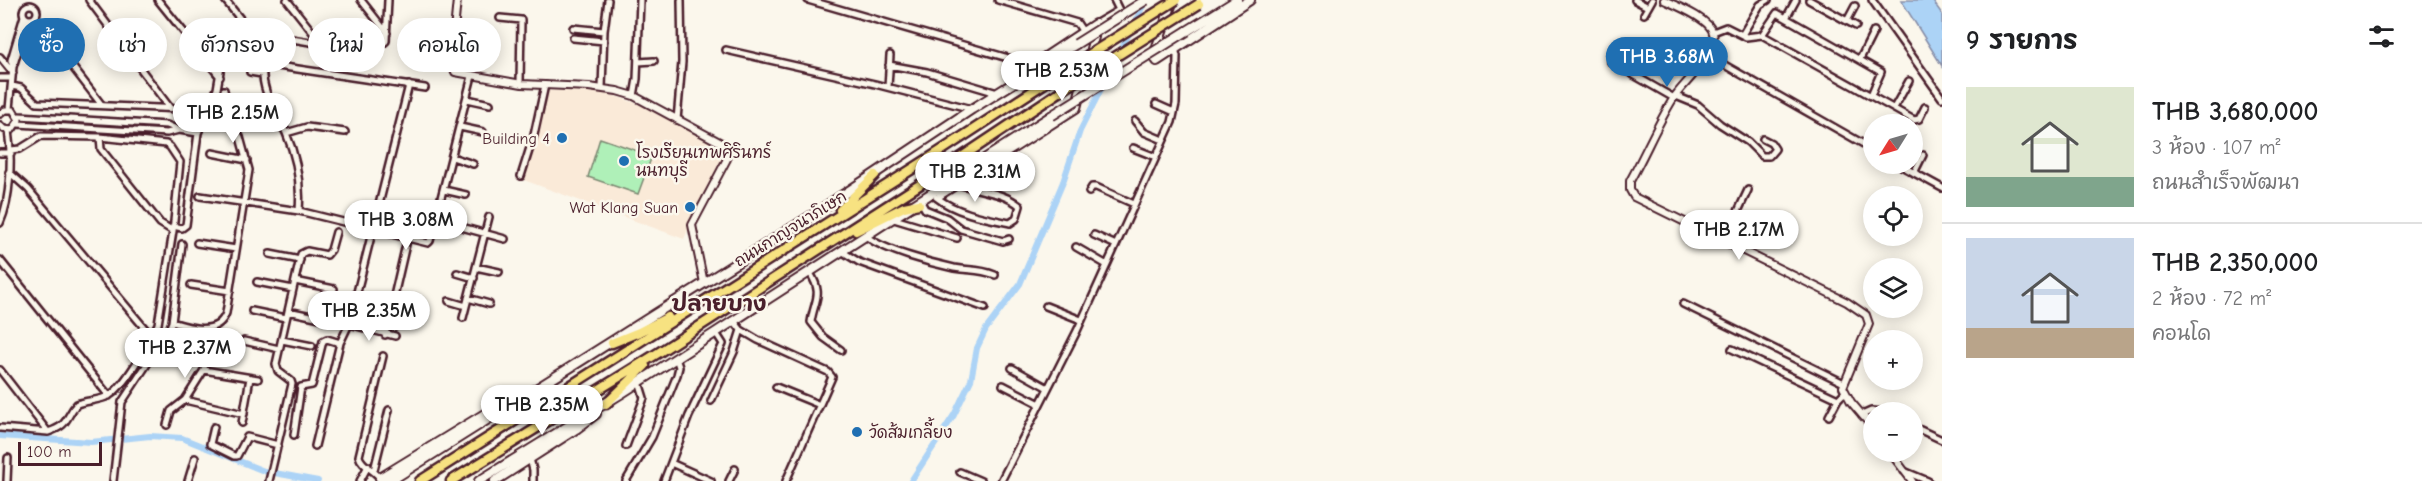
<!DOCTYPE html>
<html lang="th">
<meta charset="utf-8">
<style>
body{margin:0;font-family:"Comic Neue","Playpen Sans Thai",sans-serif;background:#f2f2f2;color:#202124;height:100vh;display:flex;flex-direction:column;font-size:22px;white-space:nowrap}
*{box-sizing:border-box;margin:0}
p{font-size:20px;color:#757577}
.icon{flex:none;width:33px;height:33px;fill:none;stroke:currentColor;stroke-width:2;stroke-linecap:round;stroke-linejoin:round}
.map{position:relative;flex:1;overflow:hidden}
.sheet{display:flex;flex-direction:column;background:#fff;width:480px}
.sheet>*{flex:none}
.hud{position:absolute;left:18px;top:18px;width:570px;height:54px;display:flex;gap:12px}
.needle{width:39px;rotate:233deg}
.fabs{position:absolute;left:1863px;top:114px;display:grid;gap:12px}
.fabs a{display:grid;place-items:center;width:60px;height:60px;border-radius:50%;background:#fff;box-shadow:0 3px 15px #0003;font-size:30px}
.scale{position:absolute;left:18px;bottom:15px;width:84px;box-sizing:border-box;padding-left:6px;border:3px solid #4a1f2b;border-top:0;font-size:16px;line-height:21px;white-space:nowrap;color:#4a1f2b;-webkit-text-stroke:4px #fbf7ec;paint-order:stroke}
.price{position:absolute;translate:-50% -51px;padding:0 14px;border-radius:21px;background:#fff;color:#222;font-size:20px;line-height:39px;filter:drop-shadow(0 2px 3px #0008)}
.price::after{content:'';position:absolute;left:50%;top:36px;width:18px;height:14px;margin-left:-9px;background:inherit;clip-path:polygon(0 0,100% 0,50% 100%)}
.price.selected{background:#1f6fb2;color:#fff}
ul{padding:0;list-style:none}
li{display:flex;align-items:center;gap:18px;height:150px;padding:0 24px}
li+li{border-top:2px solid #e0e0e0}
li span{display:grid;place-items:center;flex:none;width:168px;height:120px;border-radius:0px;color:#555}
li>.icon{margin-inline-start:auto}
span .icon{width:72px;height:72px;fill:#fffc;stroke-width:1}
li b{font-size:26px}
h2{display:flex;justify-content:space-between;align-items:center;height:72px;padding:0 24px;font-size:26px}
.pill{padding:0 21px;border-radius:27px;background:#fff;box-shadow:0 3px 15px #0003;font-size:21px;line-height:54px}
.pill.selected{background:#1f6fb2;color:#fff}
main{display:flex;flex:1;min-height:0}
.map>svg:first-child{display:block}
</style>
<main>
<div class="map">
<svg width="1942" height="481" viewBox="0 0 1942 481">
<rect width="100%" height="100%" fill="#fbf7ec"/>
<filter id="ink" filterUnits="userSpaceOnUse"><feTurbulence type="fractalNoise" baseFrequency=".0167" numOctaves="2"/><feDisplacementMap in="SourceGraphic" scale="12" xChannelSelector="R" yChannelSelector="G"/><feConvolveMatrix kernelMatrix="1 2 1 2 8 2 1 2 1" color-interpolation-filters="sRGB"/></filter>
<g filter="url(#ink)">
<path fill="#faead8" d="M545,90L603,92L647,107L723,150L725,156L692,220L684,239L521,179Z"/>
<path fill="#aff0b8" stroke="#7c8872" stroke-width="1.5" d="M600,138L652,156L638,194L588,177Z"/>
<path fill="#acd3f6" stroke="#858ba5" stroke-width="1.5" d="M1901,0H1932L1942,14V66Z"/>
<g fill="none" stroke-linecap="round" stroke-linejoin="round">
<path stroke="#acd3f6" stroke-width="6" d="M0,436L91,442L150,436L182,438L264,471L318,481
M911,481L954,415L971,380L977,348L986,329L1020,284L1063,182L1080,131L1146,0"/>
<g stroke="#4a1f2b" stroke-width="10">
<path id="minor" d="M89,0L170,108
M158,0L220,77
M225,0L250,31
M287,0L322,44
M361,0L387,33
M808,0L1032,65
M998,0L1077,23L1083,32
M1635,0L1648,7
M1809,0L1856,26
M1872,0L1942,98
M23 12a7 7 0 1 1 14 0a7 7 0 1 1-14 0Z
M1644,14L1652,0
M35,18L101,104
M500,18L521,20L520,83
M1786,18L1796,0
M1847,21L1855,6
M1095,24L1119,10L1114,0
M573,28L604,31
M1713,32L1726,27L1746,37L1762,35L1914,120L1919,119L1925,107
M1742,35L1760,5L1768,0
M1762,35L1777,13L1881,72L1871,95
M573,38L604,41
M726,50L875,84L972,109
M252,51L250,72L262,74
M1707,55L1874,150
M0,57L13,73
M1860,59L1874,31
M251,62L425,88
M638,62L654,61
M1611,62L1674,98
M263,64C260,91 275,110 286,133C297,158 301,185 299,211
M889,65L927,72L994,92
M13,67L28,19
M0,78H12
M12,86L21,88L37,103L207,110
M888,87L890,55
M602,88L604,31L608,0
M634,96L637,79L640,0
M1676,96L1698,105L1720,124L1748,142L1762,156H1769L1775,149L1771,143L1763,139
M467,99L490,104
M1156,104L1174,112
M1894,108L1909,81
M9,109L13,67L11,60L24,16
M0,114L5,110H13L19,120L12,130L4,129L0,125
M19,116L167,125L179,130L198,133L186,225L182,228L173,226
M677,120L682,62L681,0
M1135,121L1144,132L1163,140
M18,124L167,133L179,130
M460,127L483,132
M198,133L217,89L227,31L232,29L322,44L367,49L378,48L386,41L388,0
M286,133L307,127L345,132
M100,137L101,149L160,223L173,231
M1133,148L1156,157
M0,153H11
M212,153L247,160
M452,157L473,164
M1898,164L1942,188
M982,169L990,173L1022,180
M9,172L28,189L152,337
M1914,173L1923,155
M521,176L534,135L545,85
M444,190L466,195
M1089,192L1092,187H1096L1134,204
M200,196L299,211L428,243L430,241L472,76
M936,197C956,213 985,218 1010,223L1016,219L1020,206C1004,192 979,191 959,184
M921,202L925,209L947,218L961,229L1003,241L1009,239
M894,219L957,238
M436,220L505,239
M0,223C11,199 12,156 8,130
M1094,235L1116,245
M867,237C886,251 931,263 954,268C971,271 978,268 995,275
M1724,241L1748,190
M197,243L236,249
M1076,247L1107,265
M843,252L859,262L985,308
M270,254L300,260
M0,260L109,396
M476,267L499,272
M457,273L474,278
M810,273C824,295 814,300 811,322L823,337L841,350
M295,281L334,289
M257,282L293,289
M191,285L230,291
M468,298L489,304
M449,301L466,306
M1683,304L1844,383
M1046,306L1081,320
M252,311L286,318
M288,311L325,319
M463,318L489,217
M734,321L741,330L758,340L828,372L832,377L786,481
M172,322L182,244
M349,324L395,336
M385,335L407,240
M282,340L312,346
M244,341L279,349
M1732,349L1838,399
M1012,368L1048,388
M0,370L48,432
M204,370L258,379
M1003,385L1040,404
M776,387L820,405
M185,400L244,414
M711,401L734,352L741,330
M1862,415L1871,411L1883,412
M1829,416L1838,399L1845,392
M242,423L250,378
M167,425L171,411L185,400L204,370L209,329
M1912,426L1942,440
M214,427L210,444L234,456H237L247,437L278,445
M0,428L48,432C70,425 65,417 77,404C88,400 100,401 110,395C125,386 150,341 158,324L173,231L180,162L170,147L166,144L100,137L41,136L20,149L11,150
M294,435L301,387L312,385L323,341L327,339L340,343
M315,446L340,343L349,324L409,85
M626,446L644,398L639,382
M530,459L533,470V481
M671,463L711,481
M374,470L389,410
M1904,471L1928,481
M960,472L981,481
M380,478C374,470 361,465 359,456L383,356
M7,481L8,458
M113,481L122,402L167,334L172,322C190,328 218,336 226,313L249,170L240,137L230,120L224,90
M188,481L195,458
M269,481L292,384L291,381L278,371L276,364L301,254L307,251L327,255L331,250L336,232
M360,481L368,466
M626,481L652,437L677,375L679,367L676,358
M664,481L689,416L723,344L716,333
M729,481L735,469
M1001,481L1077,331L1172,122L1176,104L1177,56L1175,49"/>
</g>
<g stroke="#4a1f2b" stroke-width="10">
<path id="tertiary" d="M457,0L451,61L455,72L522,84L589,87L617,91L634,96L723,144L728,153L727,159L692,225L704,283
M1664,0C1677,6 1710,19 1713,33C1716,43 1707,55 1702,63C1694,76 1681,87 1673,99C1657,125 1645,154 1630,181V190L1634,197L1847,302L1866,315L1869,324L1843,387L1851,402L1874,429
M1890,452L1912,481"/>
</g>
<g stroke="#4a1f2b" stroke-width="12">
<path id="secondary" d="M1173,0L1154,55L1157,61L1250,0
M1187,31L1237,0
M941,194L1076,108L1094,37L1095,24L1033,65
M385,481L380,478L496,407L509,403
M390,481L814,214L972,109L1076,44
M479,481L622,393L1051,116
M495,481L576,429L596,414"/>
</g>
<g stroke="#4a1f2b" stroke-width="13">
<path id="trunk" d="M840,210L875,175
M856,231L904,207L919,204
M612,343L639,332L668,317
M606,404L645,366
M420,481L939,152L1068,68
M451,481L658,353L927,180L1061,91"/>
</g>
<use href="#minor" stroke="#fbf7ec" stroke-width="5"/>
<use href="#tertiary" stroke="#fbf7ec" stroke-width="6"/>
<use href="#secondary" stroke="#fbf7ec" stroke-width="8"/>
<use href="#trunk" stroke="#f7e281" stroke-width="8"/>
<g stroke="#4a1f2b" stroke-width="12" stroke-linecap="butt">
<path id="secondary-bridge" d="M1076,44L1146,0
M1051,116L1187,31"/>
</g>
<g stroke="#4a1f2b" stroke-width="13" stroke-linecap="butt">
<path id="trunk-bridge" d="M1068,68L1176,0
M1061,91L1199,4"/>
</g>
<use href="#secondary-bridge" stroke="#fbf7ec" stroke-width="8"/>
<use href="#trunk-bridge" stroke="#f7e281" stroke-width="8"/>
</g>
</g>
<g fill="#1f6fb2" stroke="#fbf7ec" stroke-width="2">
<circle cx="562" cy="138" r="6"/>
<circle cx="624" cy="161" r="6"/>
<circle cx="690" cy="207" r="6"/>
<circle cx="857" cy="432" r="6"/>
</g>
<g text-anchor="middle" stroke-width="5" stroke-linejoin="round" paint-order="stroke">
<g font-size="16" fill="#4a1f2b" stroke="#fbf7ec" text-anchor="end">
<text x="550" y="144">Building 4</text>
<text x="636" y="158" text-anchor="start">โรงเรียนเทพศิรินทร์<tspan x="636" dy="18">นนทบุรี</tspan></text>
<text x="678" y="213">Wat Klang Suan</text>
<text x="869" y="438" text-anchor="start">วัดส้มเกลี้ยง</text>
</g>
<g font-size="16" fill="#4a1f2b" stroke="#fbf7ec">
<text transform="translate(790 228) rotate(-32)" y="6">ถนนกาญจนาภิเษก</text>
</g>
<g font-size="22" font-weight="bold" fill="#4a1f2b" stroke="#fbf7ec">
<text x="719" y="311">ปลายบาง</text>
</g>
</g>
</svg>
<div class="fabs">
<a><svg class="needle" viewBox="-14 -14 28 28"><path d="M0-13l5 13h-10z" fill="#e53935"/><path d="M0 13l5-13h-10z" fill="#757577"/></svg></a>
<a><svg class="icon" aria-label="locate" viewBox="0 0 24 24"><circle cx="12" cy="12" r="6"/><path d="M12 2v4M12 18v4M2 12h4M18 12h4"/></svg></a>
<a><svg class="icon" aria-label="layers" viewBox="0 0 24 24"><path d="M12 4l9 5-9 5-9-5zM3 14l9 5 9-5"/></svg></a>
<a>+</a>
<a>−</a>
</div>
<div class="scale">100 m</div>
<b class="price selected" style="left:1667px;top:88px">THB 3.68M</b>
<b class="price" style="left:1062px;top:102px">THB 2.53M</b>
<b class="price" style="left:233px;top:144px">THB 2.15M</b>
<b class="price" style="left:975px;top:203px">THB 2.31M</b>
<b class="price" style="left:406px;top:251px">THB 3.08M</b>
<b class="price" style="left:1739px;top:261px">THB 2.17M</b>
<b class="price" style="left:369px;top:342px">THB 2.35M</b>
<b class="price" style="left:185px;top:379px">THB 2.37M</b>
<b class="price" style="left:542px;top:436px">THB 2.35M</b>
<div class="hud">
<a class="pill selected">ซื้อ</a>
<a class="pill">เช่า</a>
<a class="pill">ตัวกรอง</a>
<a class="pill">ใหม่</a>
<a class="pill">คอนโด</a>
</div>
</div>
<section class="sheet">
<h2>9 รายการ<svg class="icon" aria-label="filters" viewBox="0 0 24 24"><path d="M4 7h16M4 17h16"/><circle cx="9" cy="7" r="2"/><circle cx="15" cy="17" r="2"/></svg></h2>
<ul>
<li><span style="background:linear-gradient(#dfe7d0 75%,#7fa58c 0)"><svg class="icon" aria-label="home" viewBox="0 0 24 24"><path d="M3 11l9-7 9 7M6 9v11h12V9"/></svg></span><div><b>THB 3,680,000</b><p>3 ห้อง · 107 m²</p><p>ถนนสำเร็จพัฒนา</p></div></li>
<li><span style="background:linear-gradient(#c9d6e8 75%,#b9a48a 0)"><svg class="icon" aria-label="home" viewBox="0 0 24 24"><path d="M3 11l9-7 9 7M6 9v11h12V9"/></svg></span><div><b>THB 2,350,000</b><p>2 ห้อง · 72 m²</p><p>คอนโด</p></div></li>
</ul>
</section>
</main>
